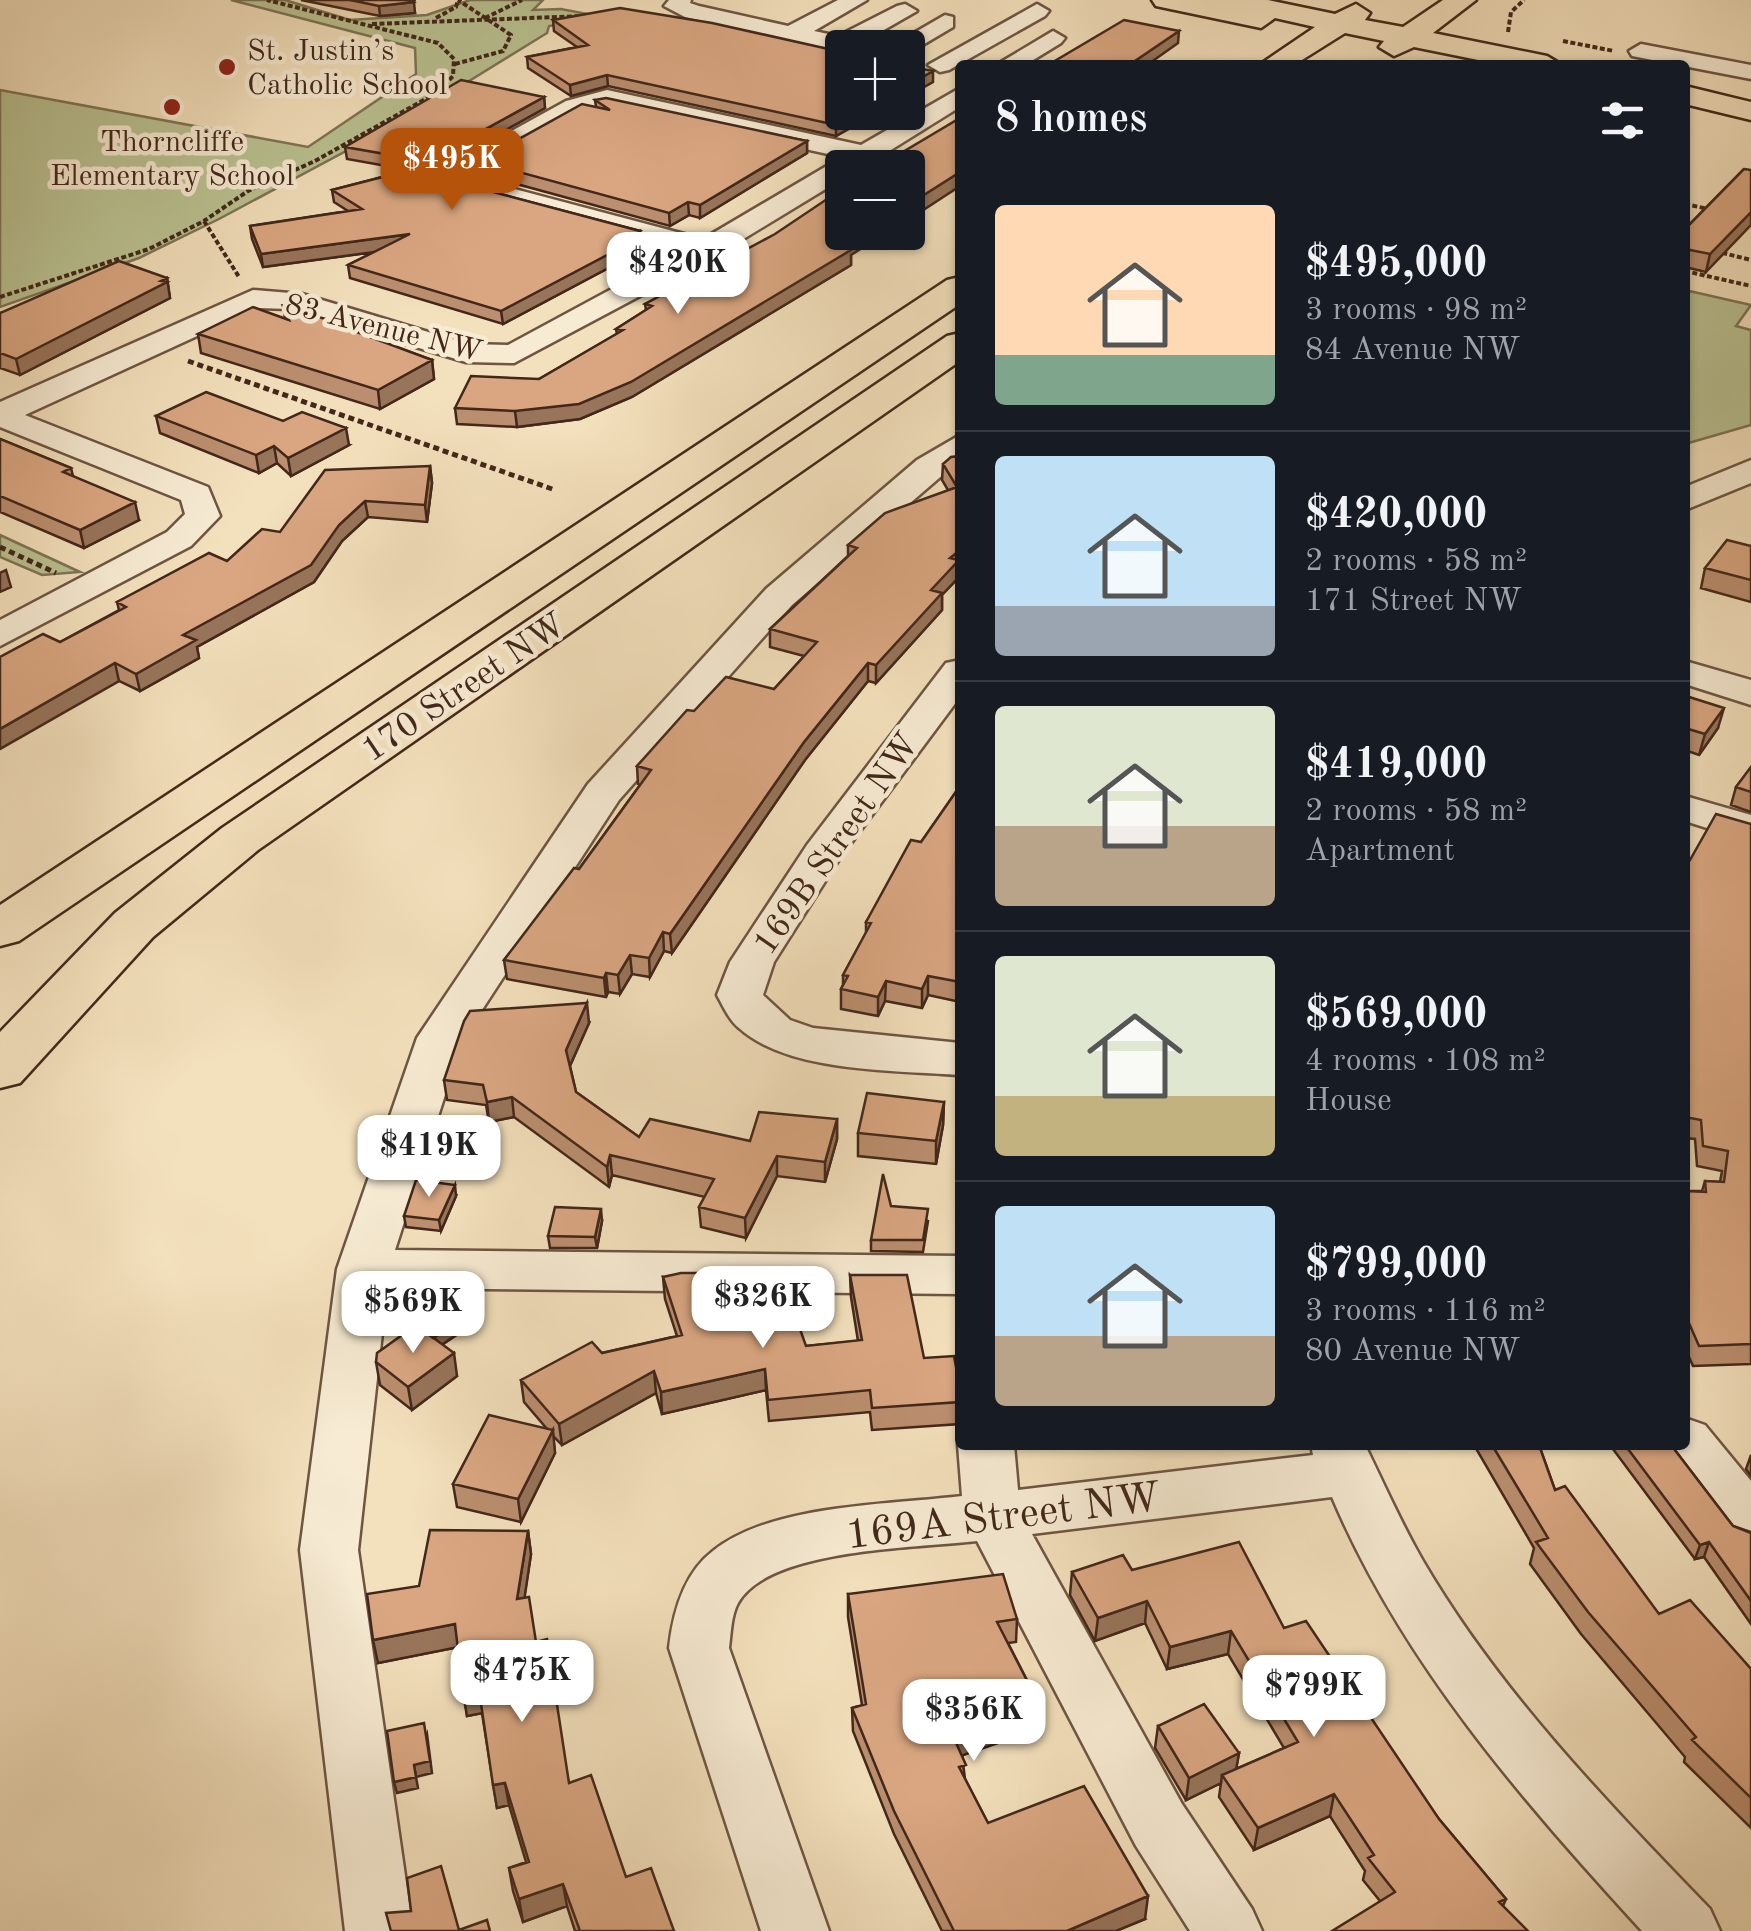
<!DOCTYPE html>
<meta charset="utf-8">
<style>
body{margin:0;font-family:"Old Standard TT",serif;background:#242831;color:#f1f3f6;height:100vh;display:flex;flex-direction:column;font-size:38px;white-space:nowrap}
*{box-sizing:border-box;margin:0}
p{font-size:32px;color:#9ea1a6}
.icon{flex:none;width:55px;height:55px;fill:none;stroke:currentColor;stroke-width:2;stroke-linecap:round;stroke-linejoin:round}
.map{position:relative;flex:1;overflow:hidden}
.sheet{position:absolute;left:955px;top:60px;width:735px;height:1390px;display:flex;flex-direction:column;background:#171b24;border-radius:10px;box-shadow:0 2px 8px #0004}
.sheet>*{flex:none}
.fabs{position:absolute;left:825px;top:30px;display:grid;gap:20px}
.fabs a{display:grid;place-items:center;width:100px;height:100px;border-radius:10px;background:#171b24;box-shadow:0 2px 8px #0004;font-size:50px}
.price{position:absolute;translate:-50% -85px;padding:0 22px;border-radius:20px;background:#fff;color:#222;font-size:32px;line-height:65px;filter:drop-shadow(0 2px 5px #0008)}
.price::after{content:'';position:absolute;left:50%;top:60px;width:30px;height:22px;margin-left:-15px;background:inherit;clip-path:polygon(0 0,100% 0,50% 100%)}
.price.selected{background:#b45309;color:#fff}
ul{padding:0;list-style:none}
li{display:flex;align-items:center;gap:30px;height:250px;padding:0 40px}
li+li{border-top:2px solid #363941}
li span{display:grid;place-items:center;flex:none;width:280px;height:200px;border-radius:10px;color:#555}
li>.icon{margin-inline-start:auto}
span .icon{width:120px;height:120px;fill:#fffc;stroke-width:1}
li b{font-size:42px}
h2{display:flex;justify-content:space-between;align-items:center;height:120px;padding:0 40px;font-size:42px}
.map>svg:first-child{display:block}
</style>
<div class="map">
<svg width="1751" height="1931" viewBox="0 0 1751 1931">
<rect width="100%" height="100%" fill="#f3e0bc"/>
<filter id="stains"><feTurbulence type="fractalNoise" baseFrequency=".002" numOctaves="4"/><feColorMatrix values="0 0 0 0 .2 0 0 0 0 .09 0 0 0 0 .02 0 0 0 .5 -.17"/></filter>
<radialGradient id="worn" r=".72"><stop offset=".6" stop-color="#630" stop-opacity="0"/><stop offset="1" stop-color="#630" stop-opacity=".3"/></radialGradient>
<path fill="#bac292" stroke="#7e7456" stroke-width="2.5" d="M231,0H285L350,20L427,15L470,0H543L533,10L561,9L603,17L549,26L547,33L419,112L219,219L139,258L0,307V90L308,147L416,74L415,48Z
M1685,290L1751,305L1736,326L1751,330V425L1685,444Z
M0,535L80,572L42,575L0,557Z"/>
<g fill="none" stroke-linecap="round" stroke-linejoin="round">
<g stroke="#6e5542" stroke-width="5">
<path id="minor" d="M669,0H691L690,3L699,6L788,26L838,0H867L814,31L838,36L897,6L905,4L917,11L863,42L870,48H842V52L685,17L664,6Z
M1037,4L1049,11L1045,16L949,70L940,72L928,65Z
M945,15L953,17V27L909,53L908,48H888Z
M1053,31L1065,38L1061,43L1025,65H996Z
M1641,44L1751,65V79L1632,56L1629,51Z
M960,88V107L862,168H842V179L717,255L514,363L466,362L289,309L258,308L25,415L208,487L220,516L191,546L0,646V620L167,532L185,514L181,500L0,427V402L253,290L302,294L468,344L508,345L682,251L453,190L449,184L454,163L566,101L607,90L861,145ZM607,106L842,157L703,239L477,179L476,172L584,111Z
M960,435V460L792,605L619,800L463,1039L395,1250L960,1256V1294L387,1288L358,1550L413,1931H345L300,1550L337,1269L417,1038L588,784L766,589L917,460Z
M1751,460V483L1685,510V487Z
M960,660V697L840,858L774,962L763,995L790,1020L813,1028L960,1043V1075C896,1070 789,1073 739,1028C729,1020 723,1006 717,995L730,962L807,845L946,663Z
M1685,661L1751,680V705L1685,684Z
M1685,796L1751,815V842L1685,821Z
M1685,1418L1705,1425L1751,1481V1545L1731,1538L1660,1445H1685Z
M960,1441V1445H1014L1018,1490L1313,1455L1311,1445H1365C1384,1484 1401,1523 1423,1561C1499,1691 1606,1801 1710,1909L1720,1931H1642C1522,1800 1402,1662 1332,1497L1032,1534L1182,1804L1252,1909L1262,1931H1190L1136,1846L977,1541C919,1548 769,1548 738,1603C731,1616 731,1633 729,1648L829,1931H761L669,1648C673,1613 683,1574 713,1551C771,1504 889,1505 962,1496L958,1445Z"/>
</g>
<g stroke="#42271a" stroke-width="5">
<path id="major" d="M1152,0H1268L1335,14L1356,4L1370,13L1365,20L1403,27L1443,0H1476L1433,33L1547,56L1562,65H1503L1414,47L1394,56L1379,47L1384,41L1345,33L1294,65H1259L1315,27L1275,18L1261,28L1156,6Z
M1685,86L1751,102V120L1685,104Z
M960,277V304L19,941L0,946V905L947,280Z
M960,333V361L258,850L153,937L20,1083L0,1088V1032L115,913L222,828L947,336Z"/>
</g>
<path stroke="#42271a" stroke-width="4" stroke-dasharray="5 2.5" stroke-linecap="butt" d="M436,18L456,7L458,0
M485,18L522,0
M372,24L584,16
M1508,32L1511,12L1524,0
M1563,41L1614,51
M455,64L503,51L511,35L458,0
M1685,204L1713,210
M204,221L239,277
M1715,251L1751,260
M1685,271L1751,286
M0,297L149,249L204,221L248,191L315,161L438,92L453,76L454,59L438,43L267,0"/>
<path stroke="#42271a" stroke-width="5" stroke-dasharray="6 4" stroke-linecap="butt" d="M188,361L555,490
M0,547L56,573"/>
<use href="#minor" fill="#f7ebd3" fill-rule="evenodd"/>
<use href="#major" fill="#f3e0bc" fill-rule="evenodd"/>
</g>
<path fill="#bb8f6f" stroke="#42271a" stroke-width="2.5" d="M301,0H416H412L415,13L380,16Z
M553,20L842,112H878L836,136L608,86L571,96L528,68L527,57L577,47L554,31Z
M544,97L545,108L452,160L447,177L448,180L640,231V244L628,251L629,257L503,324L350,278L348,265L374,252L263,267L252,239L250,226L348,211L334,202L332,190L409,170L347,159L345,147Z
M595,100L807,141V153L700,218L689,215L670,226L480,174L479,161L596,107Z
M1744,169L1706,272L1685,267V229Z
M851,255V265L632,397L580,419L517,427L457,424L455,408L539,379L617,334L616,329L646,310L645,304Z
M167,278L170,298L20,375L0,368V313Z
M283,306L432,360L434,379L380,409L201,353L198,334L285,318Z
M156,416L349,445L291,476L277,463L259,473L160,433Z
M0,439L71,468L73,476L139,520L84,548L0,512Z
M960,456L959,577L942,595V610L876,683L868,681L805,760L672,953L664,951L650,977L632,974L620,994L608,992L606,997L507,979L504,960L579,869L640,785L638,784L637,766L694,711L774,689L804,656L770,647V629L848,556V545L948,490L942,480L943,464Z
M430,466L432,483L427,522L368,517L342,541L314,582L197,647L199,658L140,691L119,681L60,642L119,610L117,602L227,561L280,532Z
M1751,546V602L1701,588L1705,568Z
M1686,696L1718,728L1699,755L1685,750Z
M1751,767V812L1731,805L1736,787Z
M960,786V1002L928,995L922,1008L885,1001L878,1016L841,1009V989L843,985V975L866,933V922Z
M1751,824V1364L1693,1366L1685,1348V1191H1702L1705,1181L1720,1182L1722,1171L1697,1166L1695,1139L1685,1138V858L1690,860Z
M589,1023L570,1066L576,1092L639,1137L750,1141L837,1119V1139L825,1182L777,1176L746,1238L701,1227L699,1207L705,1197L612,1175L609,1187L514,1117L489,1122L486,1105L447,1100L444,1080Z
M944,1102L943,1125L936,1164L858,1156V1133Z
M456,1196L441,1231L406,1227L404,1216Z
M891,1206L928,1221L923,1252L871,1251V1240Z
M602,1221L597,1248H550L548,1236Z
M850,1275L924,1358L960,1372V1424L872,1430L870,1412L769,1421L766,1390L662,1414L656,1393L562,1445L553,1436L555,1453L521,1522L457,1507L453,1484L547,1429L524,1402L521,1380L602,1353L677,1336L665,1299L663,1277L722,1300L806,1346L858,1341L851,1297Z
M395,1315L471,1325L442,1345L457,1376L412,1410L380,1385L376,1362L405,1333L397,1326Z
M1474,1445H1539L1555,1490L1659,1614L1751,1669V1828L1684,1762L1685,1757L1581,1634L1530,1564L1534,1548Z
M1610,1445H1671L1733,1526L1751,1532V1624L1704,1557L1695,1559Z
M1751,1455V1476L1746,1469Z
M528,1531L531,1554L524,1598L569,1783L626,1877L674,1931H575L567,1906L523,1922L513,1891L509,1868L526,1862L509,1805L497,1808L482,1713L467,1716L458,1647L378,1663L419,1586Z
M1132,1570L1284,1628L1439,1819L1506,1899L1503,1906L1380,1901L1363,1880L1365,1871L1330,1816L1254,1850L1219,1797L1221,1783L1186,1800L1155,1748L1158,1726L1239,1753L1236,1769L1284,1748L1228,1654L1167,1669L1145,1623L1095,1641L1070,1595L1072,1572Z
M848,1594L1017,1619L1016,1642L1008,1643L1040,1706L1038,1729L962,1755L965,1779L988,1823L1145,1919L1116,1931H942L894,1834L853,1731L852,1708L862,1705L848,1617Z"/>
<path fill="#98745a" stroke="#42271a" stroke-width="2.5" d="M414,2L415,13L380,16L379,6Z
M1179,31L1178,43L1147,65H1129Z
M933,71V82L908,96V85Z
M607,75L608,86L571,96L570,85Z
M544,97L545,108L452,160L445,183L444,171L451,148Z
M858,112H878L836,136V125Z
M807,141V153L700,218V205Z
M960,172V186L908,220V205Z
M688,202L689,215L670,226L669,213Z
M1751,212V225L1706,272L1710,254Z
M640,231V244L628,251L629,257L503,324L501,311Z
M864,232H887L851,255V265L632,397L580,419L517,427L515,411L840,247Z
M410,234L412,247L263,267L261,254Z
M167,278L170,298L20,375L16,359Z
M432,360L434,379L380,409L378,390Z
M346,428L349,445L291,476L288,458Z
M274,446L277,463L259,473L256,455Z
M430,466L432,483L427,522L425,505Z
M365,501L368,517L342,541L314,582L197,647L199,658L140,691L136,674L183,635L339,525Z
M135,502L139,520L84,548L80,530Z
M960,550L959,577L942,595V610L876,683V665L931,590L950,558Z
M6,570L11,587L0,592V573Z
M115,663L119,681L0,749V729Z
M868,663V681L805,760L672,953L670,934L804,742Z
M1724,708L1718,728L1699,755L1705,734Z
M663,932L664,951L650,977L649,958Z
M630,955L632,974L620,994L618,975Z
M606,973L608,992L606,997L604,978Z
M928,976V995L922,1008V989Z
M886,981L885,1001L878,1016V997Z
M587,1003L589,1023L568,1070L566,1050Z
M512,1097L514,1117L489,1122L487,1102Z
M944,1102L943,1125L936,1164V1141Z
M837,1119V1139L825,1182V1162Z
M610,1155L612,1175L609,1187L607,1167Z
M777,1156V1176L746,1238L745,1218Z
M455,1185L456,1196L441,1231L439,1220Z
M601,1209L602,1221L597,1248L595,1237Z
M469,1313L471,1325L429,1353L428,1342Z
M454,1353L457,1376L412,1410L408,1387Z
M765,1369L766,1390L662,1414L661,1392Z
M654,1371L656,1393L562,1445L559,1424Z
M553,1430L555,1453L521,1522L518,1499Z
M528,1531L531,1554L521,1622L517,1599Z
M1709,1542L1704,1557L1695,1559L1700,1545Z
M1147,1601L1145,1623L1095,1641L1098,1618Z
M455,1624L459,1647L378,1663L373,1640Z
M1231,1631L1228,1654L1167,1669L1170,1647Z
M479,1690L483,1713L467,1716L463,1693Z
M1040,1706L1038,1729L952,1759L953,1736Z
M427,1734L432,1773L416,1777L414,1765Z
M1239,1753L1235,1776L1222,1775L1221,1783L1186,1800L1189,1778Z
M416,1777L418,1788L397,1793L394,1782Z
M505,1783L509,1805L497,1808L493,1785Z
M1334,1794L1330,1816L1254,1850L1258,1828Z
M563,1884L567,1906L523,1922L519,1899Z
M1148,1896L1145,1919L1116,1931H1067Z"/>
<path fill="#d9a681" stroke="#42271a" stroke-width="2.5" d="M350,0H412L414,2L379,6Z
M620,8L712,23L842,52V112H858L836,125L607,75L570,85L527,57L588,45L553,20Z
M1124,20L1179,31L1129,65H1048Z
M908,66L933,71L908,85Z
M461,80L544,97L451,148L444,171L448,180L640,231L621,242L628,244L501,311L348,265L410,234L261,254L250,226L362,209L332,190L437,163L345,147Z
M606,98L807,141L700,205L688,202L669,213L479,161L582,104L610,110L595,100Z
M960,118V172L908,205V168H876Z
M1744,169L1751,170V212L1710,254L1685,249V229Z
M842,189V232H864L840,247L851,250L631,382L579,404L515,411L455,408L471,376L539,379L623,330L616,329L652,306L645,304L775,234Z
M119,261L167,278L161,281L167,282L16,359L0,353V313Z
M283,306L358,329L354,331L432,360L378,390L198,334L253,307L289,320Z
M206,392L283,421L302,412L346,428L288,458L274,446L256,455L156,416Z
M0,439L71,468L63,472L135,502L80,530L0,496Z
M960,456V550L950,558L959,560L931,590L942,593L876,665L868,663L804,742L670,934L663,932L649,958L630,955L618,975L606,973L604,978L504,960L574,868L579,869L651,770L637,766L687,710L694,711L726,677L774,689L817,642L770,629L857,548L848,545L885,513L957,487L943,464L951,457Z
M430,466L425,505L365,501L339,525L311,565L183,635L196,640L136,674L115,663L0,729V657L43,634L60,642L126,607L117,602L209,553L227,561L262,529L280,532L325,470Z
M1727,540L1751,546V580L1705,568Z
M1686,696L1724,708L1705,734L1685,728Z
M1751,767V792L1736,787Z
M960,786V982L928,976L922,989L886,981L878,997L841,989L848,976L843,975L871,923L866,922L911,840L921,842Z
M1716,814L1751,824V1344L1699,1346L1685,1314V1191L1706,1192L1705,1181L1724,1182L1728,1151L1703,1146L1701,1120L1685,1117V858L1690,860Z
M587,1003L566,1050L576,1092L639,1137L650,1119L750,1141L759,1112L837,1119L825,1162L777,1156L745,1218L699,1207L714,1179L610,1155L607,1167L512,1097L487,1102L483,1085L444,1080L464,1021L470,1011Z
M867,1093L944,1102L936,1141L858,1133Z
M883,1174L891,1206L928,1209L923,1240H871Z
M416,1180L455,1185L439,1220L404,1216Z
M555,1207L601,1209L595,1237L548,1236Z
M681,1273H713L722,1300L785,1287L806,1346L862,1340L850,1275H907L924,1358L954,1356L957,1372H960V1402L872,1408L870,1390L768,1400L765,1369L661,1392L654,1371L559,1424L521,1380L592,1342L602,1353L682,1335L663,1277Z
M436,1287L469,1313L433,1338L416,1325L411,1328L395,1315Z
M416,1325L454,1353L408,1387L376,1362L377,1353Z
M489,1415L553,1430L518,1499L453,1484Z
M1492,1445H1539L1555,1490L1565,1486L1659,1614L1690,1600L1751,1669V1798L1692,1740L1696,1737L1588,1612L1536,1542L1548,1538Z
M1625,1445H1671L1733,1526L1751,1533V1601L1709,1542L1700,1545Z
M430,1530L528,1531L517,1599L529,1597L536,1642L547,1639L569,1783L591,1775L626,1877L651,1868L674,1931H580L563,1884L519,1899L509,1868L529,1862L505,1783L493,1785L479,1690L463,1693L455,1624L373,1640L367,1594L419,1586Z
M1239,1542L1284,1628L1306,1621L1439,1819L1506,1899L1499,1902L1528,1931H1332L1395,1892L1368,1858L1374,1855L1334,1794L1258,1828L1222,1775L1298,1742L1231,1631L1170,1647L1147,1601L1098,1618L1072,1572L1123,1555L1132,1570Z
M1003,1574L1017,1619L997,1622L1040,1706L953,1736L966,1765L959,1767L988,1823L1084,1786L1148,1896L1067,1931H954L894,1811L852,1708L866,1704L848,1594Z
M1204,1704L1239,1753L1189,1778L1158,1726Z
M424,1723L430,1761L414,1765L416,1777L394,1782L387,1731Z
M441,1866L459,1930L487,1920L490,1931H391L386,1913L411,1911L407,1878Z"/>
<g fill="#8f2418" stroke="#f7ebd3" stroke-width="4">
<circle cx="227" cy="67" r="10"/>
<circle cx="172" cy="107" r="10"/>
</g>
<g text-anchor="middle" stroke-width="9" stroke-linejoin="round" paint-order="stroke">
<g font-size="30" fill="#42271a" stroke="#f7ebd3" text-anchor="start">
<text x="247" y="60">St. Justin’s<tspan x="247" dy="34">Catholic School</tspan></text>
<text x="172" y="151" text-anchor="middle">Thorncliffe<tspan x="172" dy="34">Elementary School</tspan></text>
</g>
<g font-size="30" fill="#42271a" stroke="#f7ebd3">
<text transform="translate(384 327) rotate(14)" y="10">83 Avenue NW</text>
</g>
<g font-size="35" fill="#42271a" stroke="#f7ebd3">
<text transform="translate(463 686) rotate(-34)" y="12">170 Street NW</text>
<text transform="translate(835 843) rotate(-55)" y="12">169B Street NW</text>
</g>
<g font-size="42" fill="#42271a" stroke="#f7ebd3">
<text transform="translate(1003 1514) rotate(-7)" y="15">169A Street NW</text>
</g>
</g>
<rect width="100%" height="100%" filter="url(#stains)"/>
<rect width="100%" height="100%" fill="url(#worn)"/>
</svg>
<div class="fabs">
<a>+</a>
<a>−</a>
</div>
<b class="price selected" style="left:452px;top:213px">$495K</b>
<b class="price" style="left:678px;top:317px">$420K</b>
<b class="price" style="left:429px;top:1200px">$419K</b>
<b class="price" style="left:763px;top:1351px">$326K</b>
<b class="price" style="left:413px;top:1356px">$569K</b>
<b class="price" style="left:522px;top:1725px">$475K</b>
<b class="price" style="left:1314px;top:1740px">$799K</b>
<b class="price" style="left:974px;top:1764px">$356K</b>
<section class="sheet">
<h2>8 homes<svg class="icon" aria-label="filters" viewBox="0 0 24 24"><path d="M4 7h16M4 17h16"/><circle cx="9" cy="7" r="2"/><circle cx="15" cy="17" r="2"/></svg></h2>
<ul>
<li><span style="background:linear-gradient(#ffd9b3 75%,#7fa58c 0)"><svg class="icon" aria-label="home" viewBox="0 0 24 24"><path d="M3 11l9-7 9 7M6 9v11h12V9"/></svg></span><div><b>$495,000</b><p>3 rooms · 98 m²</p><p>84 Avenue NW</p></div></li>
<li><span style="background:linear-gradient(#bfe0f5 75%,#9aa5b1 0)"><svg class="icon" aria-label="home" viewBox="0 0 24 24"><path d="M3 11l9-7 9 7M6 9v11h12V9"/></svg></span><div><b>$420,000</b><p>2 rooms · 58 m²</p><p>171 Street NW</p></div></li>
<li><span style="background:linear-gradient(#dfe7d0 60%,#b9a48a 0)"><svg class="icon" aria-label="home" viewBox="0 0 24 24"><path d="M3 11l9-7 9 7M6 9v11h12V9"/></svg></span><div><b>$419,000</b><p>2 rooms · 58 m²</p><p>Apartment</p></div></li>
<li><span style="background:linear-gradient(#dfe7d0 70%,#c2b280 0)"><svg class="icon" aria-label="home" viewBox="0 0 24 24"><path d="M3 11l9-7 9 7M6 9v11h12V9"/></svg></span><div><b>$569,000</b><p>4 rooms · 108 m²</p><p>House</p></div></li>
<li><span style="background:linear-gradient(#bfe0f5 65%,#b9a48a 0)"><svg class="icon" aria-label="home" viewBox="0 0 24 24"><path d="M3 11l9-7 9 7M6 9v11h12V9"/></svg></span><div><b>$799,000</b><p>3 rooms · 116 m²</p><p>80 Avenue NW</p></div></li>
</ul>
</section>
</div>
